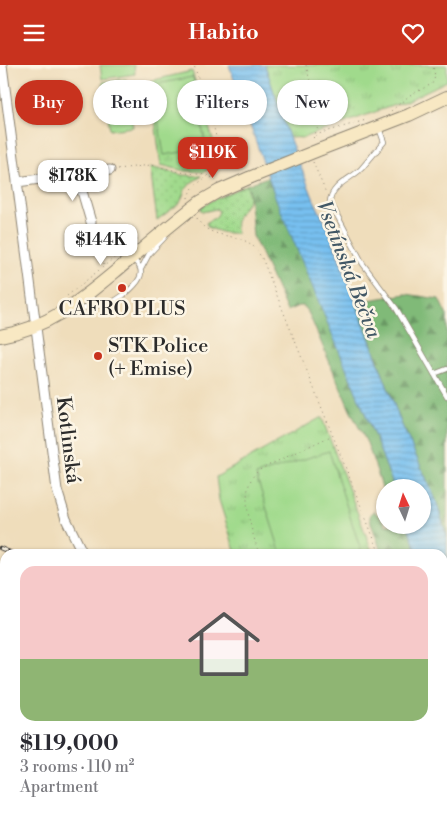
<!DOCTYPE html>
<meta charset="utf-8">
<style>
body{margin:0;font-family:"Libre Bodoni",serif;background:#f2f2f3;color:#2b2b33;height:100vh;display:flex;flex-direction:column;font-size:19px;white-space:nowrap}
*{box-sizing:border-box;margin:0}
p{font-size:16px;color:#7c7c81}
.icon{flex:none;width:28px;height:28px;fill:none;stroke:currentColor;stroke-width:2;stroke-linecap:round;stroke-linejoin:round}
.map{position:relative;flex:1;overflow:hidden}
.details{position:absolute;left:0px;top:484px;width:448px;height:276px;display:flex;flex-direction:column;background:#fff;border-radius:15px 15px 0 0;box-shadow:0 1px 4px #0004}
.details>*{flex:none}
.top-card{position:absolute;left:15px;top:15px;width:418px;height:45px;display:flex;gap:10px}
.needle{width:32px;rotate:356deg}
.fabs{position:absolute;left:376px;top:414px;display:grid;gap:10px}
.fabs a{display:grid;place-items:center;width:55px;height:55px;border-radius:50%;background:#fff;box-shadow:0 1px 4px #0004;font-size:25px}
.price{position:absolute;translate:-50% -42px;padding:0 11px;border-radius:10px;background:#fff;color:#222;font-size:16px;line-height:32px;filter:drop-shadow(0 1px 2px #0008)}
.price::after{content:'';position:absolute;left:50%;top:30px;width:15px;height:11px;margin-left:-8px;background:inherit;clip-path:polygon(0 0,100% 0,50% 100%)}
.price.selected{background:#c8321e;color:#fff}
ul{padding:0;list-style:none}
li{display:grid;align-content:center;gap:10px;height:265px;padding:0 20px}
li+li{border-top:1px solid #e1e1e2}
li span{display:grid;place-items:center;height:155px;border-radius:15px;color:#555}
li>.icon{margin-inline-start:auto}
span .icon{width:90px;height:90px;fill:#fffc;stroke-width:1}
li b{font-size:21px}
.pill{padding:0 18px;border-radius:22px;background:#fff;box-shadow:0 1px 4px #0004;font-size:18px;line-height:45px}
.pill.selected{background:#c8321e;color:#fff}
header{display:flex;justify-content:space-between;align-items:center;height:65px;padding:0 20px;background:#c8321e;color:#fff;font-size:22px;font-weight:600}
.map>svg:first-child{display:block}
</style>
<header><svg class="icon" aria-label="menu" viewBox="0 0 24 24"><path d="M4 6h16M4 12h16M4 18h16"/></svg>Habito<svg class="icon" aria-label="heart" viewBox="0 0 24 24"><path d="M12 20l-8-8c-3-5 5-10 8-4 3-6 11-1 8 4z"/></svg></header>
<div class="map">
<svg width="447" height="759" viewBox="0 0 447 759">
<defs>
<pattern id="grass-dots" width="8" height="8" patternUnits="userSpaceOnUse" patternTransform="scale(1.25)"><rect width="8" height="8" fill="#a0da8c"/><path d="M2 2h.1M6 6h.1" fill="none" stroke="#8abb79" stroke-width="1.8" stroke-linecap="round"/></pattern>
<pattern id="forest-firs" width="22" height="20" patternUnits="userSpaceOnUse" patternTransform="scale(1.25)"><rect width="22" height="20" fill="#80ba78"/><path d="M5 1l3.5 6h-7zM16 11l3.5 6h-7z" fill="#699763"/></pattern>
<pattern id="park-tufts" width="24" height="20" patternUnits="userSpaceOnUse" patternTransform="scale(1.25)"><rect width="24" height="20" fill="#a0da8c"/><path d="M3 7l-1-3M5 7V3M7 7l1-3M15 17l-1-3M17 17v-4M19 17l1-3" fill="none" stroke="#8abb79"/></pattern>
<pattern id="water-rules" width="6" height="5" patternUnits="userSpaceOnUse" patternTransform="scale(1.25)"><rect width="6" height="5" fill="#77c0f0"/><path d="M0 2.5h6" fill="none" stroke="#629cc3"/></pattern>
</defs>
<rect width="100%" height="100%" fill="#fcf5e5"/>
<filter id="ink" filterUnits="userSpaceOnUse"><feTurbulence type="fractalNoise" baseFrequency=".02" numOctaves="2"/><feDisplacementMap in="SourceGraphic" scale="10" xChannelSelector="R" yChannelSelector="G"/><feConvolveMatrix kernelMatrix="1 2 1 2 8 2 1 2 1" color-interpolation-filters="sRGB"/></filter>
<filter id="wash" filterUnits="userSpaceOnUse"><feTurbulence type="fractalNoise" baseFrequency=".0096" numOctaves="4" result="noise"/><feDisplacementMap in="SourceGraphic" scale="20" xChannelSelector="R" yChannelSelector="G"/><feGaussianBlur stdDeviation="1.12" result="paint"/><feColorMatrix in="noise" values="0 0 0 0 0 0 0 0 0 0 0 0 0 0 0 0 0 1.4 0 .05"/><feComposite in="paint" operator="in"/></filter>
<g filter="url(#wash)">
<rect width="100%" height="100%" fill="#efddbb"/>
<path fill="url(#grass-dots)" stroke="#66825c" d="M150,102L182,110L202,111L192,117L185,125L180,138L157,155Z
M246,120C256,138 239,142 236,156C235,160 236,165 237,168H225L209,163L206,158L217,151L219,146L216,144L202,147L200,143L211,136Z"/>
<path fill="url(#forest-firs)" stroke="#567252" d="M268,112L374,370L394,422H385V436L380,415L367,378L350,345L309,249L303,241H298L287,246L253,171L249,125L246,120Z
M406,229L439,234L447,251V472L436,435L401,358L356,237Z
M374,446L385,458V460H407L418,489H382L370,455V449Z
M447,671V711L443,714V676Z"/>
<path fill="url(#park-tufts)" stroke="#66825c" d="M265,0H447V16L406,36L302,73L289,72Z
M192,6L216,85L215,95L205,107L185,106L161,100L160,94L150,16Z
M320,353H322L373,489H236L219,435L216,412Z"/>
<path fill="#a0da8c" stroke="#66825c" d="M100,0H134L135,9L102,14Z
M193,12L206,83L164,90L152,20Z
M126,14L133,62L110,65L103,17Z
M145,24L149,51L134,53L130,26Z
M329,386L362,489H281L256,410Z"/>
<path fill="url(#water-rules)" stroke="#51768e" d="M229,0H265L289,72L314,135L329,166L401,358L436,435L447,472V671L443,676L442,489H418L407,460H422V422H394L374,370L276,134Z
M343,755H382L379,759H340Z"/>
</g>
<g filter="url(#ink)">
<g fill="none" stroke-linecap="round" stroke-linejoin="round">
<g stroke="#8d8473" stroke-width="6">
<path id="service" d="M379,63L384,77C376,86 369,95 361,104C351,114 331,120 330,137L363,199L396,243L447,331
M141,204L149,189L165,172
M89,230C101,247 111,239 125,229C136,220 150,207 133,195
M68,249L87,242L98,240
M434,309L447,304"/>
</g>
<g stroke="#8d8473" stroke-width="11">
<path id="minor" d="M2,0L57,425L66,454L83,489
M77,109L91,157
M17,117L110,105
M1,646L5,645
M125,755L126,759
M297,759L303,755"/>
</g>
<g stroke="#8d8473" stroke-width="14">
<path id="secondary" d="M321,84L409,50L447,32
M0,271C48,263 80,236 116,206C144,183 171,159 200,137L219,126L249,113"/>
</g>
<path stroke="#8d8473" stroke-width="1" stroke-dasharray="1 4" stroke-linecap="butt" d="M306,0L320,57L312,76
M391,46L410,30L432,19L435,12L433,0
M315,70L366,55
M313,97L326,128
M118,104L151,100L186,108L207,110L216,115
M188,133C190,119 209,114 216,102C226,84 200,21 194,0
M197,153C208,175 235,167 252,180C256,184 259,189 262,193L380,489
M92,166L104,200
M67,231L140,172
M259,489C252,466 235,420 261,404L331,371
M0,704L5,726
M12,755L13,759
M318,759L320,755"/>
<use href="#service" stroke="#fff" stroke-width="4.5"/>
<use href="#minor" stroke="#fff" stroke-width="9"/>
<use href="#secondary" stroke="#f8e8c3" stroke-width="12"/>
<g stroke="#2b2b2b" stroke-width="4.5">
<path id="rail" d="M0,483L14,489
M442,602L447,601"/>
</g>
<use href="#rail" stroke="#fcf5e5" stroke-width="2.5" stroke-dasharray="8" stroke-linecap="butt"/>
<g stroke="#8d8473" stroke-width="14" stroke-linecap="butt">
<path id="secondary-bridge" d="M249,113L321,84"/>
</g>
<use href="#secondary-bridge" stroke="#f8e8c3" stroke-width="12"/>
</g>
</g>
<g fill="#c8321e" stroke="#fcf5e5" stroke-width="2">
<circle cx="122" cy="223" r="5"/>
<circle cx="98" cy="291" r="5"/>
</g>
<g text-anchor="middle" stroke-width="5" stroke-linejoin="round" paint-order="stroke">
<g font-size="20" fill="#2b2b2b" stroke="#fcf5e5">
<text x="122" y="250">CAFRO PLUS</text>
<text x="108" y="287" text-anchor="start">STK Police<tspan x="108" dy="23">(+ Emise)</tspan></text>
</g>
<g font-size="20" fill="#2b2b2b" stroke="#fcf5e5">
<text transform="translate(69 375) rotate(83)" y="7">Kotlinská</text>
</g>
<g font-size="21" font-style="italic" fill="#425866" stroke="#fcf5e5">
<text transform="translate(349 204) rotate(69)" y="7">Vsetínská Bečva</text>
</g>
</g>
</svg>
<div class="fabs">
<a><svg class="needle" viewBox="-14 -14 28 28"><path d="M0-13l5 13h-10z" fill="#e53935"/><path d="M0 13l5-13h-10z" fill="#7c7c81"/></svg></a>
</div>
<b class="price selected" style="left:213px;top:114px">$119K</b>
<b class="price" style="left:73px;top:137px">$178K</b>
<b class="price" style="left:101px;top:201px">$144K</b>
<div class="top-card">
<a class="pill selected">Buy</a>
<a class="pill">Rent</a>
<a class="pill">Filters</a>
<a class="pill">New</a>
</div>
<section class="details">
<ul>
<li><span style="background:linear-gradient(#f6c9c9 60%,#8fb573 0)"><svg class="icon" aria-label="home" viewBox="0 0 24 24"><path d="M3 11l9-7 9 7M6 9v11h12V9"/></svg></span><div><b>$119,000</b><p>3 rooms · 110 m²</p><p>Apartment</p></div></li>
</ul>
</section>
</div>
